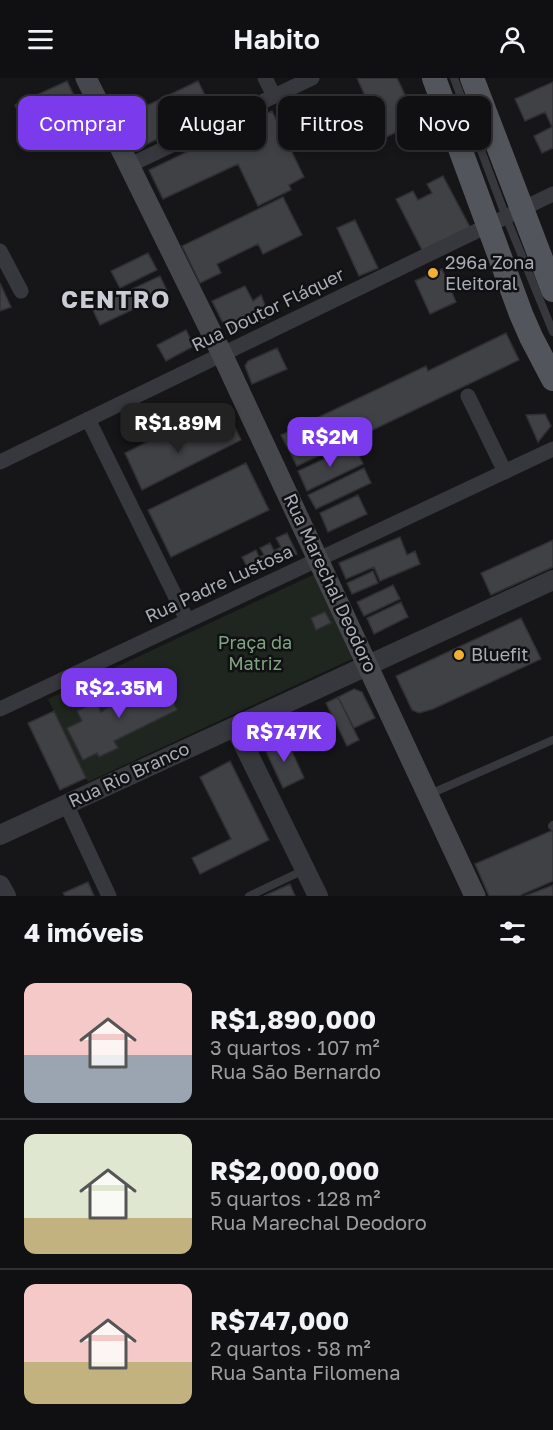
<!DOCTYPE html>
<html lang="pt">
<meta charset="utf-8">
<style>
body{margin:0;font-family:"Golos Text",sans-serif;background:#1e1e20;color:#f1f3f6;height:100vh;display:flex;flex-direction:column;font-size:22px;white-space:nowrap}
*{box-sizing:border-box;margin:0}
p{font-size:20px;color:#9c9d9f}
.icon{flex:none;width:33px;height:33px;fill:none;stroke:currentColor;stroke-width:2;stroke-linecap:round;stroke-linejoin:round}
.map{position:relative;height:818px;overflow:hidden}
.drawer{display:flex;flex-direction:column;background:#101012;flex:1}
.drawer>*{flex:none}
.banner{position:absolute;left:18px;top:18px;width:518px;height:54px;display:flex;gap:12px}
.price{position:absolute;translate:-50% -51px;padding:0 14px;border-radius:12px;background:#7c3aed;color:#fff;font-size:20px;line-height:39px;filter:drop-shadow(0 2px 3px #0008)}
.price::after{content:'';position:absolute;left:50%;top:36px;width:18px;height:14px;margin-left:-9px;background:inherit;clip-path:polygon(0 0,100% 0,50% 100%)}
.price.on{background:#222;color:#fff}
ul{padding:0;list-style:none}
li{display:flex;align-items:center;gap:18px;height:150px;padding:0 24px}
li+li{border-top:2px solid #303032}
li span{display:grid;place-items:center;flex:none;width:168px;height:120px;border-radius:12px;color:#555}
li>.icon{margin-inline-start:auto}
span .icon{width:72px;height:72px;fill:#fffc;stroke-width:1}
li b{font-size:26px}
h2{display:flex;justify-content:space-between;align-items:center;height:72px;padding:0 24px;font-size:26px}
.chip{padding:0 21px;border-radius:12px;background:#101012;box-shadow:0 3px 9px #0003,0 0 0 2px #303032;font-size:21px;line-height:54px}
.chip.on{background:#7c3aed;color:#fff}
header{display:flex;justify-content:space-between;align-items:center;height:78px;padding:0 24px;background:#101012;font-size:27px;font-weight:600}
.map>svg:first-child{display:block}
</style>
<header><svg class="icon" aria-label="menu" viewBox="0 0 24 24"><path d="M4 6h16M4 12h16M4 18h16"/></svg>Habito<svg class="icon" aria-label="person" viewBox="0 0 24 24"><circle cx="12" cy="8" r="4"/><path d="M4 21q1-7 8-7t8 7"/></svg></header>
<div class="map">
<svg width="553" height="818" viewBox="0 0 553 818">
<rect width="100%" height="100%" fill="#161618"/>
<path fill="#1e261f" d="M315,496L354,580L88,704L48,621Z"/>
<path fill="#404145" stroke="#303034" stroke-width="1.5" d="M357,0H397L418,44L384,60Z
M67,3L75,20L23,44L15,27Z
M198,3L213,34L141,69L125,38Z
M553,4V70L542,75L534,58L552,49L545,34L525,43L515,21Z
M272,33L304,99L289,107L291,112L258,128L238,86L163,121L149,92Z
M443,98L471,151L424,176L396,121L413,113L418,122L432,115L427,106Z
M283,119L302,157L263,176L258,166L217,186L221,195L200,205L182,168Z
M355,142L378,190L359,198L337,150Z
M148,175L157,192L120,210L111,193Z
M442,191L456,224L430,236L415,203Z
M160,198L168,215L100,247L92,230Z
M0,205L11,229L0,233Z
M245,208L253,223L261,217L270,240L235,254L226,251L212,223Z
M186,252L194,268L166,283L157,267Z
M506,255L519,282L297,388L281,357L426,288L428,293Z
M277,270L287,291L252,306L245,288L248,283Z
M545,336L551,348L538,364L526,337Z
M231,341L241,362L142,412L125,375L163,356L175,369Z
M354,367L363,386L307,413L298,393Z
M246,385L269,432L171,479L148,432Z
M364,390L371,405L316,431L308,417Z
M358,417L367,436L328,454L320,435Z
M287,455L297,476L252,498L242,479L256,472L259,479L264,477L260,470L270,465L274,473L281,469L276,460Z
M400,459L407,477L415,473L420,486L380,503L374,489L346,501L339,485Z
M553,462V489L491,517L481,495Z
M373,493L378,505L352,516L347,505Z
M393,507L400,521L364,538L357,524Z
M401,524L408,539L374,556L367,540Z
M325,534L331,545L316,552L311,540Z
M521,540L541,581L433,631L419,635L412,632L396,598Z
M163,603L177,632L114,663L118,670L99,679L97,675L83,682L67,650L82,643L77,633L96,624L101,634L113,627L107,614L122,607L128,620Z
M354,611L362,614L375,640L354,650L338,619Z
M338,619L359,662L347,668L326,625Z
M54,633L86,700L60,712L28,645Z
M286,660L304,700L283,710L264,669Z
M230,683L269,762L200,796L192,780L231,761L200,699Z
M553,752V803L519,818H489L475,786Z
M88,804L94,818H65L63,815Z
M290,806L295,818H264Z
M553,807V818H525Z"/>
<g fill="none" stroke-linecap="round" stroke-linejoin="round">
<path stroke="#37383d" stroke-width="8" d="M454,0L506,139L553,254
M430,716L553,662
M552,748L553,747
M249,818L304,792"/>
<path stroke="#37383d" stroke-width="15" d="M265,0L274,18
M130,87L312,0
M0,173L21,213
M468,318L505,394
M88,341L187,542
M0,384L553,116
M0,631L553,371
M66,726L109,818"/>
<path stroke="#37383d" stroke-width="20" d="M235,649L318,818
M0,757L553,502
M0,807L6,818"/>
<path stroke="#45474d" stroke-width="21" d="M86,0L222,276L475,818"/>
<path stroke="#53555c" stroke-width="24" d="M434,0L521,236L531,259L553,301
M472,0L553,212"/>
</g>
<g fill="#f2b134" stroke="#111113" stroke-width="2">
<circle cx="433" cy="195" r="6"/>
<circle cx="459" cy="577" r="6"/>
</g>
<g text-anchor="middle" stroke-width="5" stroke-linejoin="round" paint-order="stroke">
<g font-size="18" fill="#a8adb8" stroke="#111113" text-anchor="start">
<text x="445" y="191">296ª Zona<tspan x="445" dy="21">Eleitoral</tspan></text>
<text x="471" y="583">Bluefit</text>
</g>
<g font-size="18" fill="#a8adb8" stroke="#111113">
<text transform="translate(268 232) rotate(-26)" y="6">Rua Doutor Fláquer</text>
<text transform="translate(330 505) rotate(65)" y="6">Rua Marechal Deodoro</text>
<text transform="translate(219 506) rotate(-25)" y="6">Rua Padre Lustosa</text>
<text transform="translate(129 697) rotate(-25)" y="6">Rua Rio Branco</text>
</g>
<g font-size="18" fill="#7fa381" stroke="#111113">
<text x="255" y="571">Praça da<tspan x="255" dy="21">Matriz</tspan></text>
</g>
<g font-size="24" font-weight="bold" letter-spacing="1.5" fill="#c9ccd4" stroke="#111113">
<text x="116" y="230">CENTRO</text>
</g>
</g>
</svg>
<b class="price on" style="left:178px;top:376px">R$1.89M</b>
<b class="price" style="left:330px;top:390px">R$2M</b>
<b class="price" style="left:119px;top:641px">R$2.35M</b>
<b class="price" style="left:284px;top:685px">R$747K</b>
<div class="banner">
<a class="chip on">Comprar</a>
<a class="chip">Alugar</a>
<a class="chip">Filtros</a>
<a class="chip">Novo</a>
</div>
</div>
<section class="drawer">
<h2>4 imóveis<svg class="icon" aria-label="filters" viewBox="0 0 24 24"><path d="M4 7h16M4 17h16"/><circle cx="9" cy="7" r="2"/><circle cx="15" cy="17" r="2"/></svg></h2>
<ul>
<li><span style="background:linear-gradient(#f6c9c9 60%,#9aa5b1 0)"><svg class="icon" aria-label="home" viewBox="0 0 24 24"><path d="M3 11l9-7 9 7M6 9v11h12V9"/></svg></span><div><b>R$1,890,000</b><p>3 quartos · 107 m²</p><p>Rua São Bernardo</p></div></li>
<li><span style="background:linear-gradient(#dfe7d0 70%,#c2b280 0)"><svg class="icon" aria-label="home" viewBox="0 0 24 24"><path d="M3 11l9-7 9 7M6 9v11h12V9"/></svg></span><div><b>R$2,000,000</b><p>5 quartos · 128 m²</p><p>Rua Marechal Deodoro</p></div></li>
<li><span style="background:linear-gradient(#f6c9c9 65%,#c2b280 0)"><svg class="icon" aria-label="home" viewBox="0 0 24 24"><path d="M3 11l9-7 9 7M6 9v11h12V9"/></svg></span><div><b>R$747,000</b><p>2 quartos · 58 m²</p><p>Rua Santa Filomena</p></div></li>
</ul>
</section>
